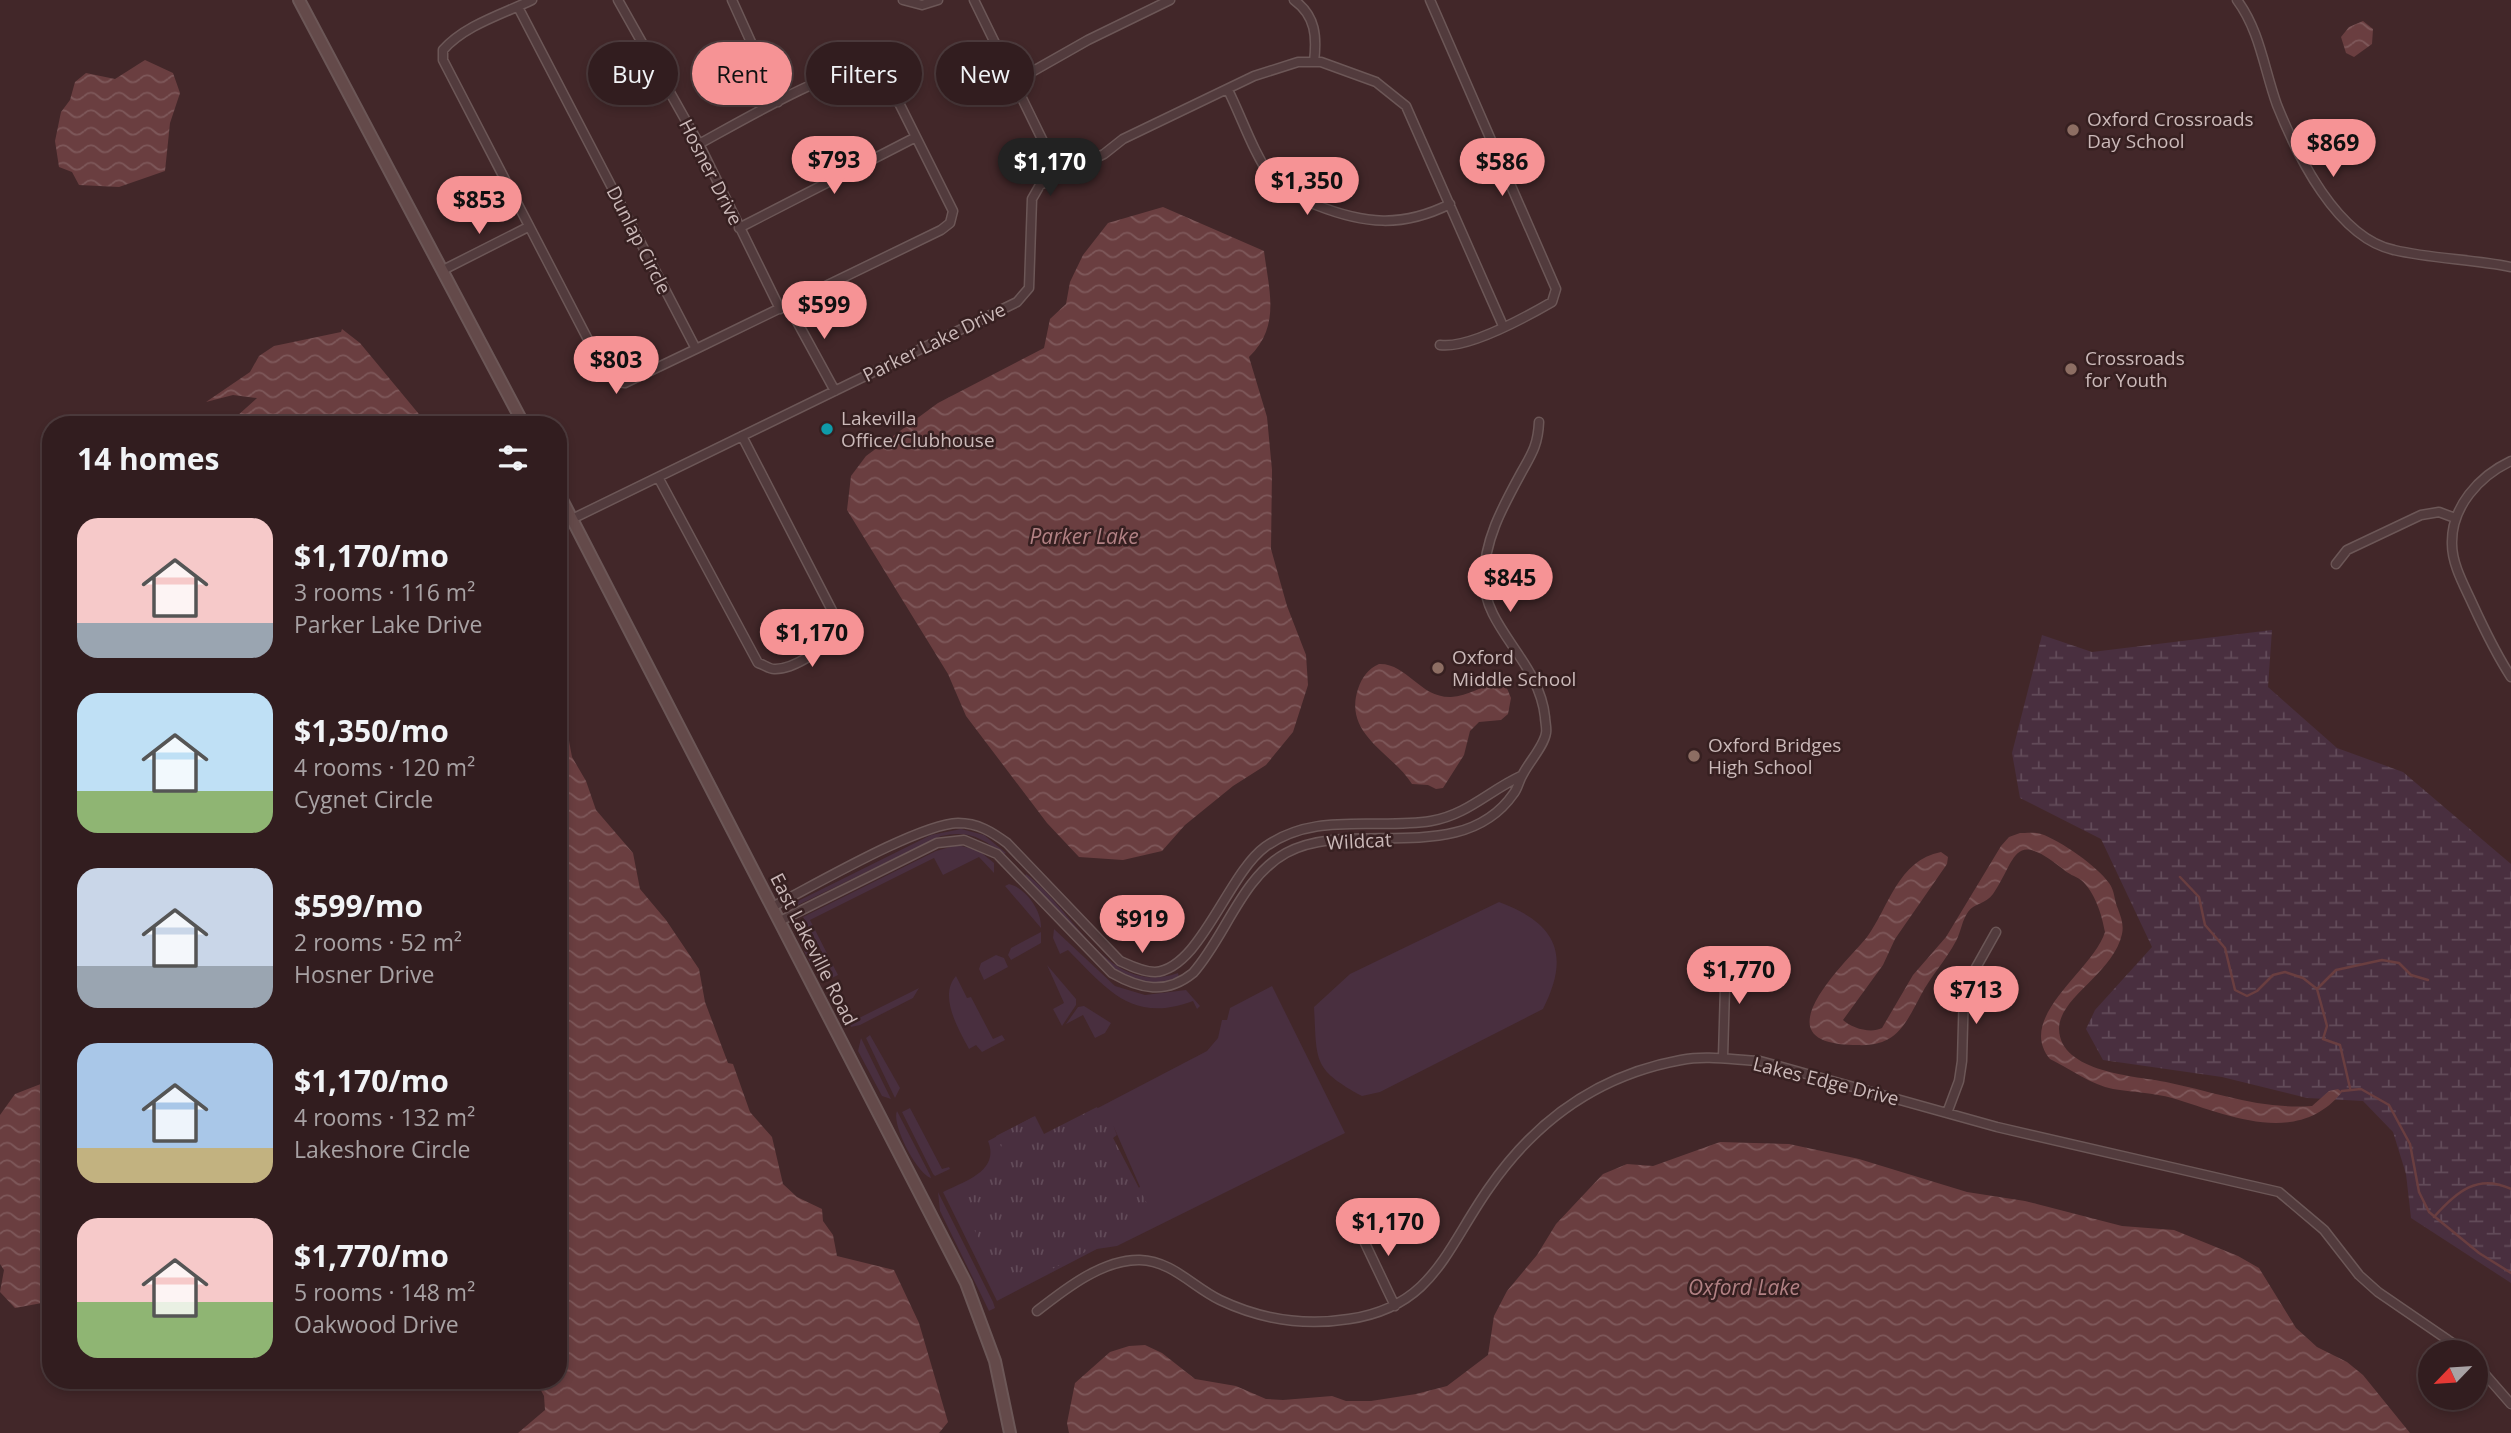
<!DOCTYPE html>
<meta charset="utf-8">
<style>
body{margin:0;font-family:"Open Sans",sans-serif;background:#3a2628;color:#f1f3f6;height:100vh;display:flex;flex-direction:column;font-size:26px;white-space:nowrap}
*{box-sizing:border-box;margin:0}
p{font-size:23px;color:#a8a2a4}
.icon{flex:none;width:38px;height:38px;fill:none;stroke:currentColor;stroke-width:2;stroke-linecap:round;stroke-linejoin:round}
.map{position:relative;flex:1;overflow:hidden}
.side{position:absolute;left:42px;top:416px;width:525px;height:973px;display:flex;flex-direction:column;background:#321d1f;border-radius:28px;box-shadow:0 4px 10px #0003,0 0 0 2px #4d3b3d}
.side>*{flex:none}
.banner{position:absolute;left:588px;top:42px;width:665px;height:63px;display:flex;gap:14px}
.needle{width:46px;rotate:245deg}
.fabs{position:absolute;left:2418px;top:1340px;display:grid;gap:14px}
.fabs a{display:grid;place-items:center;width:70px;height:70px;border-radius:50%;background:#321d1f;box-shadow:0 4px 10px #0003,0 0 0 2px #4d3b3d;font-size:35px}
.price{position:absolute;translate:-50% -60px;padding:0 16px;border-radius:24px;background:#f69395;color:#111;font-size:23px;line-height:46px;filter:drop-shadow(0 2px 4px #0008)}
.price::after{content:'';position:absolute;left:50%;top:42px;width:21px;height:16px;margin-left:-10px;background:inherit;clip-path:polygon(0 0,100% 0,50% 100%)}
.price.on{background:#222;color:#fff}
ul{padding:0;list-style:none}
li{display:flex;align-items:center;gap:21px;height:175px;padding:0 35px}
li span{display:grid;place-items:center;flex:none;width:196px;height:140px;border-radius:21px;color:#555}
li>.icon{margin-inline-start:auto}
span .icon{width:84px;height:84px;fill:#fffc;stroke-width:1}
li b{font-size:30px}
h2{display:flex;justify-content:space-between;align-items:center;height:84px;padding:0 35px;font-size:30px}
.tag{padding:0 24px;border-radius:32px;background:#321d1f;box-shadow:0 4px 10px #0003,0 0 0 2px #4d3b3d;font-size:24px;line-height:63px}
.tag.on{background:#f69395;color:#111}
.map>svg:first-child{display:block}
</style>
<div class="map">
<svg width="2511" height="1433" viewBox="0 0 2511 1433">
<defs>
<pattern id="wetland-marsh" width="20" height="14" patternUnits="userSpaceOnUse" patternTransform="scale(1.75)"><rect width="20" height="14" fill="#492f3f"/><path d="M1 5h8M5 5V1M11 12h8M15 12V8" fill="none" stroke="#624b59"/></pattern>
<pattern id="park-tufts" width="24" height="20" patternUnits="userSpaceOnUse" patternTransform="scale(1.75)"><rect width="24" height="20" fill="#492f3f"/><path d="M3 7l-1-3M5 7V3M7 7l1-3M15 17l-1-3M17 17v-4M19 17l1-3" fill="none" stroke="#624b59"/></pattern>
<pattern id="water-waves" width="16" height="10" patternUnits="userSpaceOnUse" patternTransform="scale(1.75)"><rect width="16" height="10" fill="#6a3e40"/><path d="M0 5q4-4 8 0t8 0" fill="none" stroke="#7e585a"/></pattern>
</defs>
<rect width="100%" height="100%" fill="#422729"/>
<path fill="#492f3f" d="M961,829L984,835L1006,853L1002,855C984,837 966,830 941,836L798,905V901L931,835Z
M957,845L978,850L994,863V873L979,857L943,875L934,858L810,920L838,975L832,978L830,967L803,917L936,851Z
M1026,874C1074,909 1107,998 1178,973L1179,977L1158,984H1143L1117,973L1024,878Z
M1009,884C1026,888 1042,911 1041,928L1005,886Z
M1499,902C1556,923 1571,954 1543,1009L1380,1092L1362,1096C1312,1069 1317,1061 1314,1007L1350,974Z
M800,919L827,971V980L822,982C814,967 790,936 800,919Z
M1054,929L1115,986L1145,995L1186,990L1200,1006L1197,1009L1193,1001C1132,1024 1107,989 1068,950L1060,954L1053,938Z
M1041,932V943L1011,960L1008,955L1011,948Z
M996,955L1004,958L1008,967L984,980L979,969L981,963Z
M1047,965L1076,999V1005L1062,1026L1053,1009L1064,1003Z
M956,976L967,998L971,997L993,1039L1002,1035L1005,1040L982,1052L976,1045L969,1049C959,1030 938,996 956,976Z
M1272,986L1345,1133L1117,1246L1097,1249L997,1301L943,1192C965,1181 1000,1171 988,1141L1033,1117L1055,1158L1116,1200L1140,1187L1113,1125L1117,1135L1104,1145L1094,1110L1207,1051L1218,1038L1222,1020H1227L1230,1008Z
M919,988L913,998L860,1025L851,1027L849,1023Z
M1084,1006L1111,1023L1105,1033L1095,1038L1083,1015L1066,1024L1078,1007Z
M870,1035L900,1088L895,1098L866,1038Z
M861,1038L862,1040L891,1099L882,1096L858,1051Z
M910,1108L942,1169L949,1167L950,1169L935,1176L933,1174L902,1112Z
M897,1111L930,1175L931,1178C917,1174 891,1124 897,1111Z
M938,1192L993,1302L995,1308L989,1311L940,1211Z"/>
<path fill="url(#wetland-marsh)" d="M2272,630L2268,687L2337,748L2403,772L2511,864V1283L2411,1218L2406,1174L2393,1132L2363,1101L2307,1098L2222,1077L2103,1060L2086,1029L2095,1010L2152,947L2101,839L2020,798L2012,753L2042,635L2092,652Z"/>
<path fill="url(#park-tufts)" d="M1097,1107L1154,1217L1007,1292L953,1189L1008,1161L996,1136L1035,1116L1044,1134Z"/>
<path fill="url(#water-waves)" d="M2363,21L2373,29L2372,44L2354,57L2346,53L2341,37L2349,27Z
M145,60L173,73L180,93L170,123L165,171L119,187L79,185L72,172L59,167L55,141L61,112L70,100L75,82L86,73L115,79Z
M1163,207L1264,251C1269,291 1281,326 1249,357L1267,417L1272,470L1271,549L1287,606L1306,655L1308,685L1293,732L1266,765L1233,786L1185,825L1162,851L1123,860L1079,857L1047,823L966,716L948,674L847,510L851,476L866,456L938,403L1044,348L1050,319L1066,304L1070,282L1083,255L1108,223Z
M342,329L360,343L428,425H227L257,398L233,395L206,402L250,372L259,356L274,346L341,332Z
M1379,664C1407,663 1420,698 1451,697C1468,696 1483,686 1498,681L1506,686L1511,698L1508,714L1501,720L1479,722L1470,731L1464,755L1443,788L1436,789L1428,785L1412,784C1392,752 1343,735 1358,689C1362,677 1368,669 1379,664Z
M558,682L572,757L586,781L596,810L633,853L640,889L666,920L699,969L705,1002L728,1063L733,1064L750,1112L772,1137L783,1184L797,1197L822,1209L823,1221L833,1235L837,1256L894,1270L919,1323L948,1422L939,1433H518L545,1410L544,1396L536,1381H558Z
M2020,833C2026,833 2035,832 2041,834C2060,840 2098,867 2109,883C2115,891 2114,900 2118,909C2121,917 2124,925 2122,934C2113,974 2059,997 2059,1029C2060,1073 2137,1076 2166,1082C2215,1092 2261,1110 2312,1106L2329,1091L2338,1089L2342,1092C2297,1148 2226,1114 2172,1098C2155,1093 2131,1092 2113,1089C2092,1085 2070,1069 2050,1059C2015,1017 2093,971 2105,932C2102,915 2095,892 2081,880C2075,876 2068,874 2063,869C2012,828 2017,859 1993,894C1986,904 1974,903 1968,912C1962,920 1961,932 1956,941C1946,960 1931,976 1921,995C1905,1025 1896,1047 1857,1045C1847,1045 1830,1044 1821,1039C1782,1020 1854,954 1867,937C1889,907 1898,860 1941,852L1948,857L1947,864L1895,939L1883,965L1843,1020C1851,1028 1871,1034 1882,1028L1913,975L1946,937L2001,846L2009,837Z
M51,1080V1325L42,1303L15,1308L0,1292L4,1270L0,1264V1115L15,1094Z
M1720,1142L1789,1144L1859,1159L1967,1192L2025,1201L2122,1226L2174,1230L2238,1256L2259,1268L2296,1328L2317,1347L2347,1362L2363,1375L2410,1433H1069L1067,1423L1075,1383L1110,1352L1129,1346L1145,1345L1162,1353L1195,1379L1236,1386L1266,1399L1283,1400L1332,1396L1346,1401H1371L1416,1394L1447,1386L1488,1355L1494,1316L1507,1291L1537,1255L1556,1224L1603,1174L1627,1164L1653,1166Z"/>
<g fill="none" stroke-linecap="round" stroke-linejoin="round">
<path stroke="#6a3e40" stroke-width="2.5" d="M2180,877L2199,897L2205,925L2225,948L2235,990L2247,996L2257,991L2273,975L2285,972L2303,978L2317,989L2327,1026L2323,1039L2340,1045L2350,1088
M2317,989L2336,970L2382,960L2399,963L2411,975L2428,980
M2342,1091L2361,1089L2389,1105L2410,1144L2419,1192L2429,1212L2479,1253L2511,1273
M2434,1217C2456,1192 2478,1173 2511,1189"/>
<g stroke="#6c5757" stroke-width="11">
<path id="minor" d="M618,0L699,144L780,309
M732,0L778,102
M903,0L922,5L938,0
M974,0L1059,174
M1294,0C1316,16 1317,37 1314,62
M1430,0L1556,289L1552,302C1526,317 1469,349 1440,345
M2237,0C2260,31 2264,69 2277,105C2297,155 2337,238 2394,250C2432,259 2472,259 2511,267
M518,7L696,349L625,383L616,382L596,355L443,60V50C465,25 503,14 532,0
M1014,82L1088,40L1170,0
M1228,90C1242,118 1253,152 1271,177C1283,191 1299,198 1316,205C1364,224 1402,228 1450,204
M739,228L916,137
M443,270L528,227
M788,305L835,391
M696,349L941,230L950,223L953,211L900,105L873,65C838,64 734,125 699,144
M2511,461C2479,476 2451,507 2452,544C2452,565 2465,587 2473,605C2485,631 2496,654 2511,677
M658,477L758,663C763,664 769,669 774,669C794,670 823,648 838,635L840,626L742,436
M572,519L1017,302L1029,288L1032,199L1040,185L1104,154L1123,139L1254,76L1298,62H1321L1376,82L1406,106L1503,326
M2336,564L2347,550L2421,515L2439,512L2455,518
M772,907C813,886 919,824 958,823C978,823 992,832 1007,843L1120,961C1131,966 1143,972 1155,972C1200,969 1228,874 1265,847C1315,811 1374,830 1431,821C1467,815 1490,790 1521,776
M780,921L937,843L964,840L997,854L1112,973C1140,989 1166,995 1193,973C1226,936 1241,878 1286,853C1352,817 1462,869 1514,793C1518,788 1519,780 1523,774C1529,762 1544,746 1546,733C1547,729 1545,721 1545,717C1539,661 1484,628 1484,579C1484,541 1502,508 1520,475C1531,455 1538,446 1539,422
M1723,1057L1726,953
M1947,1113L1959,1081L1962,1061L1964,989L1996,932
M1355,1222L1395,1306
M1037,1311C1065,1289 1103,1259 1140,1260C1172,1261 1193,1287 1220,1300C1260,1319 1305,1326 1349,1319C1433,1307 1446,1249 1489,1188C1536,1120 1598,1075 1681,1060C1707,1055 1734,1060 1760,1061L1997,1127L2279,1192L2324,1230L2359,1275L2378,1292L2467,1353
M2476,1364L2511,1404"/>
</g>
<g stroke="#6c5757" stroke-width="14">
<path id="secondary" d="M299,0L524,425
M558,492L966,1283L995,1361L1010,1433"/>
</g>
<use href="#minor" stroke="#523b3d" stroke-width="8"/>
<use href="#secondary" stroke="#644a4a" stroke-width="10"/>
</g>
<g fill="#8d6e63" stroke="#372021" stroke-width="2.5">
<circle cx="2073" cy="130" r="7"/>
<circle cx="2071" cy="369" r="7"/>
<circle cx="1438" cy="668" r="7"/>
<circle cx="1694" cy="756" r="7"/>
</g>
<circle fill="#0f9aa8" stroke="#372021" stroke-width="2.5" cx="827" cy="429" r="7"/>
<g text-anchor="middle" stroke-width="5" stroke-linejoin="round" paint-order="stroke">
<g font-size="19" fill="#cbb9b9" stroke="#372021" text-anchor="start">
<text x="2087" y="126">Oxford Crossroads<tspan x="2087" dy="22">Day School</tspan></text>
<text x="2085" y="365">Crossroads<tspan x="2085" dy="22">for Youth</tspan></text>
<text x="841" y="425">Lakevilla<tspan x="841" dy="22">Office/Clubhouse</tspan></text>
<text x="1452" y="664">Oxford<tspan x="1452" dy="22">Middle School</tspan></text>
<text x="1708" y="752">Oxford Bridges<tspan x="1708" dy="22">High School</tspan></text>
</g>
<g font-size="19" fill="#cbb9b9" stroke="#372021">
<text transform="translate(711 172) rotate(63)" y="7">Hosner Drive</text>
<text transform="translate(639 240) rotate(63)" y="7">Dunlap Circle</text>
<text transform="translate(934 342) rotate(-26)" y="7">Parker Lake Drive</text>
<text transform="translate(1359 841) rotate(-3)" y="7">Wildcat</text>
<text transform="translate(814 949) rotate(63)" y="7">East Lakeville Road</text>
<text transform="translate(1826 1081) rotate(14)" y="7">Lakes Edge Drive</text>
</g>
<g font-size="21" font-style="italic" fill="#b28184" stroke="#372021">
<text x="1084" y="544">Parker Lake</text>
<text x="1744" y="1295">Oxford Lake</text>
</g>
</g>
</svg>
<div class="fabs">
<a><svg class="needle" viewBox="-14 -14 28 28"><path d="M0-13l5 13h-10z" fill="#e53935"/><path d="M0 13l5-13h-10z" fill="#a8a2a4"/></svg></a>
</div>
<b class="price" style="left:2333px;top:179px">$869</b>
<b class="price" style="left:834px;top:196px">$793</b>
<b class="price on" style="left:1050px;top:198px">$1,170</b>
<b class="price" style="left:1502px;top:198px">$586</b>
<b class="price" style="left:1307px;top:217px">$1,350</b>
<b class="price" style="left:479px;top:236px">$853</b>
<b class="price" style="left:824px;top:341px">$599</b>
<b class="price" style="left:616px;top:396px">$803</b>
<b class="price" style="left:1510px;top:614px">$845</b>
<b class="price" style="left:812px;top:669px">$1,170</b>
<b class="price" style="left:1142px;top:955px">$919</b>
<b class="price" style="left:1739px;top:1006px">$1,770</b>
<b class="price" style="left:1976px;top:1026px">$713</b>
<b class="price" style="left:1388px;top:1258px">$1,170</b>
<div class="banner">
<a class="tag">Buy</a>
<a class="tag on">Rent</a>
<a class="tag">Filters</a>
<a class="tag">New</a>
</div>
<section class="side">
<h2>14 homes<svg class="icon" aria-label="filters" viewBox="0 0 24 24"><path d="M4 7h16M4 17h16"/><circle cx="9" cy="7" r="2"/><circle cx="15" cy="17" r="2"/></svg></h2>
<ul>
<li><span style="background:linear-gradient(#f6c9c9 75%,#9aa5b1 0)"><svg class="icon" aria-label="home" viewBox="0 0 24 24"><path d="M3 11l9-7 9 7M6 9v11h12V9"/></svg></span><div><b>$1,170/mo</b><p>3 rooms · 116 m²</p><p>Parker Lake Drive</p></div></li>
<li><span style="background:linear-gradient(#bfe0f5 70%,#8fb573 0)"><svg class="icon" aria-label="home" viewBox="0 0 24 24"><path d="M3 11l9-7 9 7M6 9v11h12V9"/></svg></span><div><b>$1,350/mo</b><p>4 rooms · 120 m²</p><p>Cygnet Circle</p></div></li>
<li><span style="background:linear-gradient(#c9d6e8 70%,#9aa5b1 0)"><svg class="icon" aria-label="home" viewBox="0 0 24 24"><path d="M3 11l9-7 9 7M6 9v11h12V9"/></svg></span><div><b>$599/mo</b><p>2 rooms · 52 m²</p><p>Hosner Drive</p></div></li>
<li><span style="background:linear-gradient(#a9c7e8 75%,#c2b280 0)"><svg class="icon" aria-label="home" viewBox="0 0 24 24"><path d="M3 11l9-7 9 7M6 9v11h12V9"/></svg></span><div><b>$1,170/mo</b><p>4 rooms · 132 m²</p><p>Lakeshore Circle</p></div></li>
<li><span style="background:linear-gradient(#f6c9c9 60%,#8fb573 0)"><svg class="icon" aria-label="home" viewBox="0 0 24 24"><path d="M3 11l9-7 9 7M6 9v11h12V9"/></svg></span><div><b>$1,770/mo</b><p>5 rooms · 148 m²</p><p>Oakwood Drive</p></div></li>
</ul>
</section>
</div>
